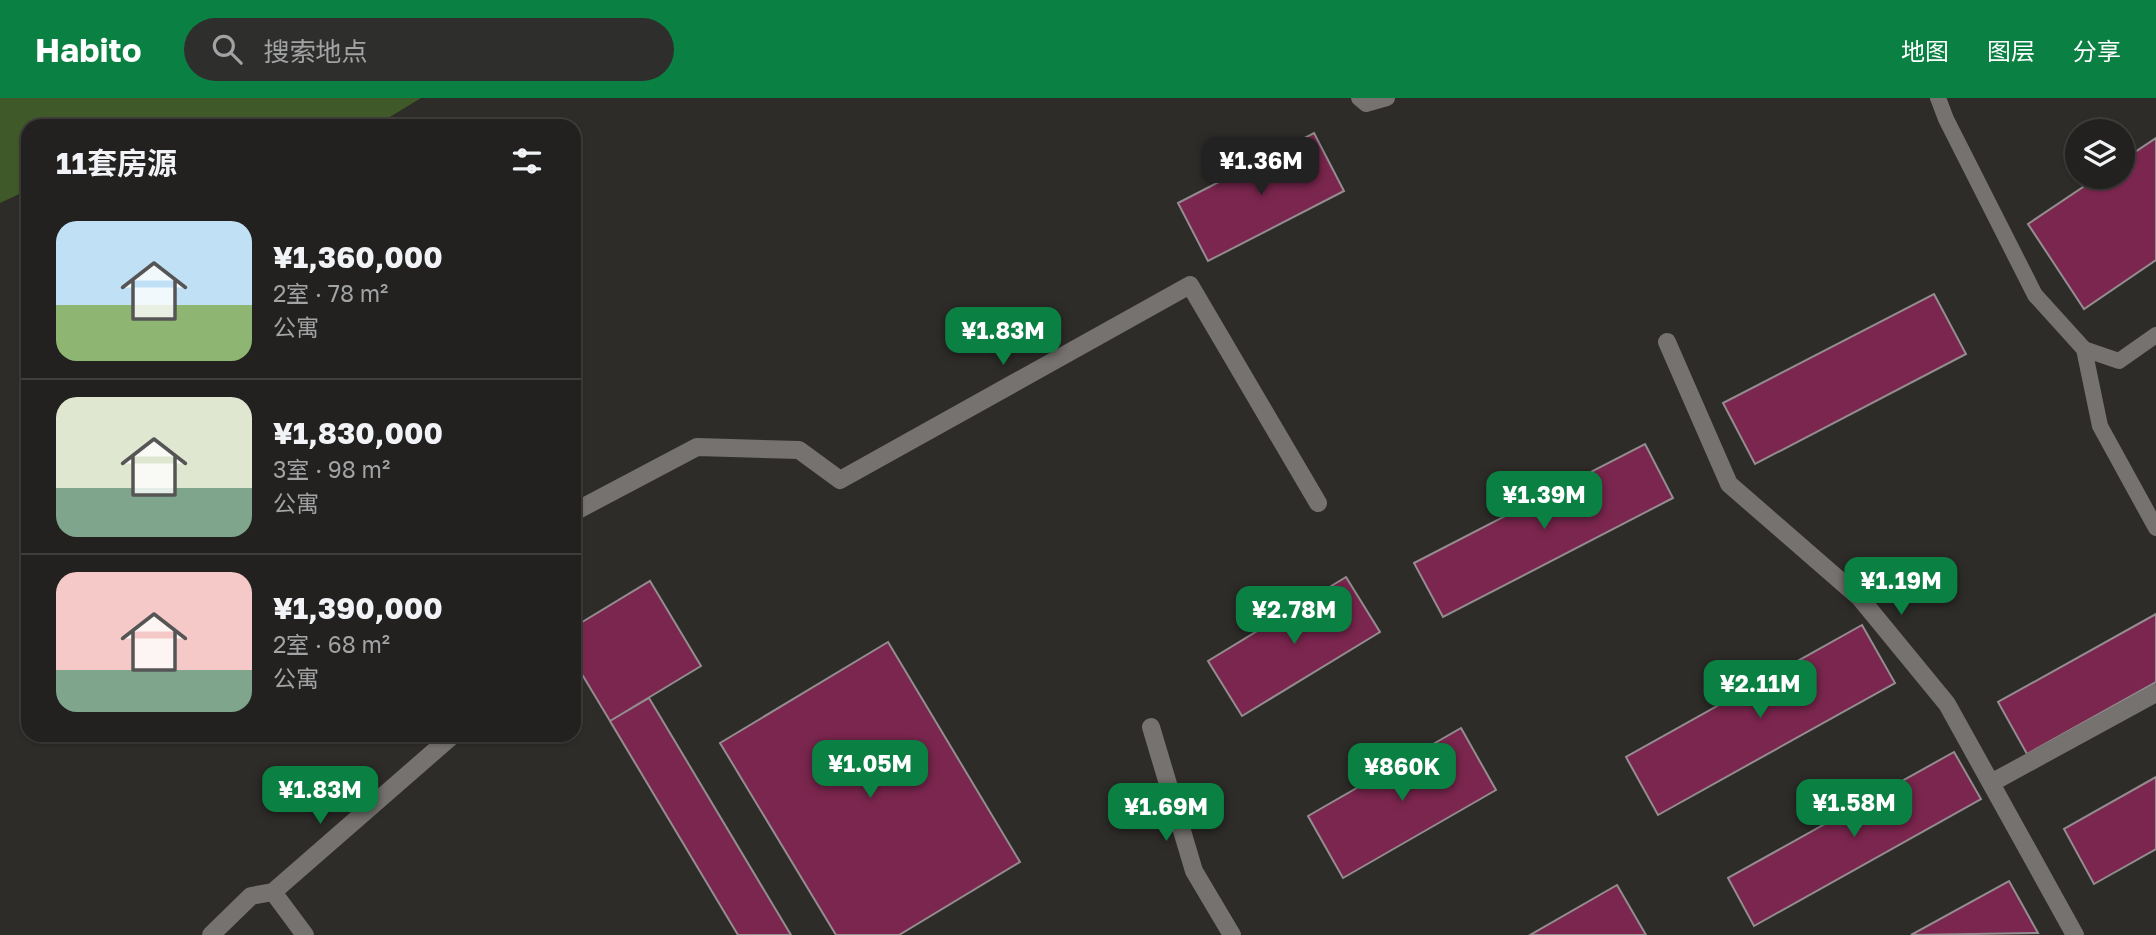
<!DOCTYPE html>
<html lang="zh">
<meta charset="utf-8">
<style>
body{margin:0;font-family:"Golos Text","Noto Sans SC",sans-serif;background:#2e2e2c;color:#f1f3f6;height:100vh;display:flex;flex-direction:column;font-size:26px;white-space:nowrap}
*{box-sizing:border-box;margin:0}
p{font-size:23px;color:#a2a3a4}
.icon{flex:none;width:38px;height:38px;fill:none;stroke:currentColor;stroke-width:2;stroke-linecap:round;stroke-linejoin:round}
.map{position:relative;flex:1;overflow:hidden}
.panel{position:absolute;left:21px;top:21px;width:560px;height:623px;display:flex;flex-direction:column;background:#22211f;border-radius:21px;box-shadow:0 2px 5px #0004,0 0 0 2px #3f3e3d}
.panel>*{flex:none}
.fabs{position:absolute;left:2065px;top:21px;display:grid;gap:14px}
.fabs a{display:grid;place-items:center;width:70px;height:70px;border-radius:50%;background:#22211f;box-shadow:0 2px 5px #0004,0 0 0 2px #3f3e3d;font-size:35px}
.price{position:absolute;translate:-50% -60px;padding:0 16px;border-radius:14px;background:#0b8043;color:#fff;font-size:23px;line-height:46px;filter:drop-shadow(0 2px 4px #0008)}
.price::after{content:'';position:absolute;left:50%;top:42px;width:21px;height:16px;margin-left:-10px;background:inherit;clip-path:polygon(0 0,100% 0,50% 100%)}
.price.on{background:#222;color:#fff}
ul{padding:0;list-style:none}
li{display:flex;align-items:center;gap:21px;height:175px;padding:0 35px}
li+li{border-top:2px solid #3f3e3d}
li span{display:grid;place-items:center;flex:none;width:196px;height:140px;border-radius:21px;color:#555}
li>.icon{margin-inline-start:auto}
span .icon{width:84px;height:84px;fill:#fffc;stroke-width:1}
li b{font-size:30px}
h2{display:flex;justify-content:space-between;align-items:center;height:84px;padding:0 35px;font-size:30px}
header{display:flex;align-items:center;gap:42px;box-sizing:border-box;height:98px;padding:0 35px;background:#0b8043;color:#fff}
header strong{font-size:33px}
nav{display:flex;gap:38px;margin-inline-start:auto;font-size:24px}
.search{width:490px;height:63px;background:#2e2e2c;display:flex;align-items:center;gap:18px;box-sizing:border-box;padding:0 24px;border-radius:38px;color:#a2a3a4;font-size:26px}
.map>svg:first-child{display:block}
</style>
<header>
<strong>Habito</strong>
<div class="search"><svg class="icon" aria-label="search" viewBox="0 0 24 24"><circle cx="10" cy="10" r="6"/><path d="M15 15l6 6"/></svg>搜索地点</div>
<nav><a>地图</a><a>图层</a><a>分享</a></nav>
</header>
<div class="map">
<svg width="2156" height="837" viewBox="0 0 2156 837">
<rect width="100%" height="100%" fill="#2e2c29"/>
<path fill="#3f5928" d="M0,0H421L375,28H28V92L0,105Z"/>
<path fill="#7b264e" stroke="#938d8f" stroke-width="2" d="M1314,35L1344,93L1208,163L1178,105Z
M2156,40V162L2084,211L2028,126L2098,79H2123V62Z
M1934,196L1966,256L1755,366L1723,305Z
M1645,346L1673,400L1443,519L1414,465Z
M1346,479L1380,534L1242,618L1208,563Z
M650,483L701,568L610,623L574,563V529Z
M2156,516V584L2027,656L1998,604Z
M1862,527L1895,585L1658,717L1626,659Z
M888,544L1020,764L899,837H836L720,645Z
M649,600L791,837H738L610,623Z
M1461,630L1496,692L1343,780L1308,718Z
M1954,654L1981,701L1754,828L1728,780Z
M2156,679V751L2094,786L2064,731Z
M2009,783L2038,835L1911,837Z
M1617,787L1646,837H1530Z"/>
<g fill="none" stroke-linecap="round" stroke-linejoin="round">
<path stroke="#75726f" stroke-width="16" d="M1359,0L1366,6L1387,0
M1938,0L1946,21L2035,197L2084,251L2119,263L2156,237
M2084,251L2100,328L2156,430"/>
<path stroke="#75726f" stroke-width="18" d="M1667,244L1729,386L1860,500L1947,606L2075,837
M574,414L697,349L799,352L840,382L1190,187L1318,405
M1151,629L1194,773L1232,837
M1991,685L2156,595
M211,837L251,798L273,794
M305,837L273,794L453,637"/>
</g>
</svg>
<div class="fabs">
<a><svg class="icon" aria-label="layers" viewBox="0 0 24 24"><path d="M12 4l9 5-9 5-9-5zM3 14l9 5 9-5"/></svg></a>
</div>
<b class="price on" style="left:1261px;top:99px">¥1.36M</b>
<b class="price" style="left:1003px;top:269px">¥1.83M</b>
<b class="price" style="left:1544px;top:433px">¥1.39M</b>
<b class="price" style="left:1901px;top:519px">¥1.19M</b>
<b class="price" style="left:1294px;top:548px">¥2.78M</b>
<b class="price" style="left:1760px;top:622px">¥2.11M</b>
<b class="price" style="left:870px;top:702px">¥1.05M</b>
<b class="price" style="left:1402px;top:705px">¥860K</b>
<b class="price" style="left:320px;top:728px">¥1.83M</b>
<b class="price" style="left:1854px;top:741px">¥1.58M</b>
<b class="price" style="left:1166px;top:745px">¥1.69M</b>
<section class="panel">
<h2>11套房源<svg class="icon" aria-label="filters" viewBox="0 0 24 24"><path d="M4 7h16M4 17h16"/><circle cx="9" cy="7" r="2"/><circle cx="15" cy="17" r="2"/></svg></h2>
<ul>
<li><span style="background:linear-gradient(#bfe0f5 60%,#8fb573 0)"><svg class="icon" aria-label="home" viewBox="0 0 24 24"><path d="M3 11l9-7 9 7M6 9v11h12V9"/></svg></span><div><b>¥1,360,000</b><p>2室 · 78 m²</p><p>公寓</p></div></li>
<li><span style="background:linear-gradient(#dfe7d0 65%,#7fa58c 0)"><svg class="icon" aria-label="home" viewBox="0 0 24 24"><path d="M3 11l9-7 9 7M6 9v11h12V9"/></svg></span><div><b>¥1,830,000</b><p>3室 · 98 m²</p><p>公寓</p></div></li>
<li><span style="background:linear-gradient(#f6c9c9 70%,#7fa58c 0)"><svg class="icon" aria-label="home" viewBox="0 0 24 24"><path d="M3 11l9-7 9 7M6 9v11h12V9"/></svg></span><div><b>¥1,390,000</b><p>2室 · 68 m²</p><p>公寓</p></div></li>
</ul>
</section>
</div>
